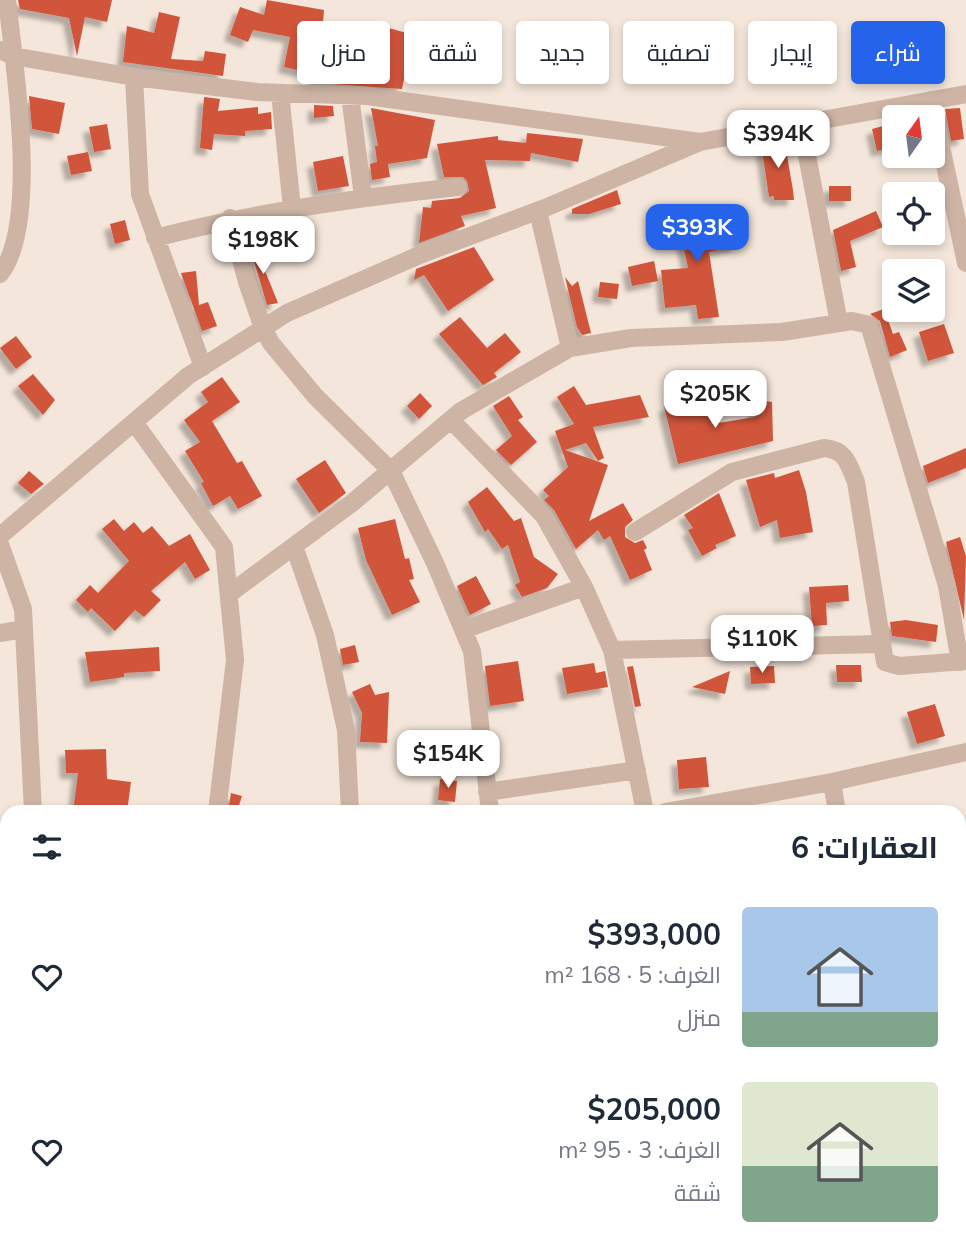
<!DOCTYPE html>
<html lang="ar">
<meta charset="utf-8">
<style>
body{margin:0;font-family:Mulish,Cairo,sans-serif;background:#f2f2f3;color:#1f2937;direction:rtl;height:100vh;display:flex;flex-direction:column;font-size:26px;white-space:nowrap}
*{box-sizing:border-box;margin:0}
p{font-size:23px;color:#747a83}
.icon{flex:none;width:38px;height:38px;fill:none;stroke:currentColor;stroke-width:2;stroke-linecap:round;stroke-linejoin:round}
.map{position:relative;flex:1;overflow:hidden;direction:ltr}
.sheet{position:absolute;left:0px;top:805px;width:966px;height:450px;display:flex;flex-direction:column;background:#fff;border-radius:21px 21px 0 0;box-shadow:0 4px 10px #0003;direction:rtl}
.sheet>*{flex:none}
.banner{position:absolute;left:21px;top:21px;width:924px;height:63px;direction:rtl;display:flex;gap:14px}
.needle{width:46px;rotate:14deg}
.controls{position:absolute;left:882px;top:105px;display:grid;gap:14px}
.controls a{display:grid;place-items:center;width:63px;height:63px;border-radius:7px;background:#fff;box-shadow:0 4px 10px #0003;font-size:35px}
.price{position:absolute;translate:-50% -60px;padding:0 16px;border-radius:14px;background:#fff;color:#222;font-size:23px;line-height:46px;filter:drop-shadow(0 2px 4px #0008)}
.price::after{content:'';position:absolute;left:50%;top:42px;width:21px;height:16px;margin-left:-10px;background:inherit;clip-path:polygon(0 0,100% 0,50% 100%)}
.price.current{background:#2563eb;color:#fff}
ul{padding:0;list-style:none}
li{display:flex;align-items:center;gap:21px;height:175px;padding:0 28px}
li span{display:grid;place-items:center;flex:none;width:196px;height:140px;border-radius:7px;color:#555}
li>.icon{margin-inline-start:auto}
span .icon{width:84px;height:84px;fill:#fffc;stroke-width:1}
li b{font-size:30px}
h2{display:flex;justify-content:space-between;align-items:center;height:84px;padding:0 28px;font-size:30px}
.tag{padding:0 24px;border-radius:7px;background:#fff;box-shadow:0 4px 10px #0003;font-size:24px;line-height:63px}
.tag.current{background:#2563eb;color:#fff}
.map>svg:first-child{display:block}
</style>
<div class="map">
<svg width="966" height="1254" viewBox="0 0 966 1254">
<defs>
<filter id="shadow"><feDropShadow dx="-6" dy="6" stdDeviation="2" flood-color="#0004"/></filter>
</defs>
<rect width="100%" height="100%" fill="#f4e6da"/>
<path fill="#d1553b" filter="url(#shadow)" d="M18,0H112L107,22L85,17L77,56L69,18L20,9Z
M267,0L324,10L321,46L335,47L334,60L376,62L385,27L414,35L417,22L450,29L441,67L407,65L402,89L315,83V74L284,67L290,37L253,30L248,42L230,35L240,7L264,15Z
M159,12L180,17L171,59L203,61L205,51L226,54L223,76L123,62L127,26L154,33Z
M29,96L65,103L59,134L32,129Z
M204,97L220,99L218,111L258,107V114L271,112L272,129L245,131V136L214,134L212,150L200,148Z
M314,105L333,106L334,116L314,118Z
M371,108L435,120L427,158L388,164L390,177L372,180L370,164L377,162L375,146H378Z
M960,108L964,139L951,141L945,109Z
M894,123V147L877,151L872,129Z
M107,124L111,149L94,152L89,127Z
M527,133L583,139L578,162L531,153L530,161L485,160L496,208L461,216L465,226L419,243L423,207L431,208L432,201L460,198L469,191L467,181L463,177H444L437,144L498,136V140L526,143Z
M784,138L793,190L794,200H774V196L769,197L761,143Z
M88,152L92,171L71,175L67,156Z
M343,156L349,186L318,191L313,162Z
M829,186H851V201H829Z
M617,190L621,204L589,214H572V209Z
M711,209L718,210L717,227L734,230L737,246L709,252L719,317L698,319L696,305L665,308L661,270L688,268L677,216Z
M876,211L883,227L850,241L856,267L841,271L833,230Z
M309,218L305,235L282,230L283,222Z
M125,220L130,240L115,244L110,224Z
M251,237L272,288L278,303L267,305L247,238Z
M474,247L494,280L448,311L424,275L414,280L416,269Z
M654,261L658,281L632,286L628,267Z
M196,271L199,305L208,302L217,326L202,331L181,273Z
M565,277L572,286L578,281L591,333L582,335L577,327Z
M600,282L619,284L617,299L598,297Z
M884,309L893,334L899,332L907,350L890,357L880,321L870,314Z
M460,317L487,348L505,333L521,352L494,373L497,377L483,385L439,334Z
M944,324L954,353L928,361L919,332Z
M16,336L32,357L16,369L0,348Z
M33,374L55,400L43,415L18,386Z
M222,377L240,402L212,421L237,463L242,461L262,496L238,509L230,496L213,506L201,483L204,482L185,451L200,442L184,420L208,402L201,392Z
M574,386L586,405L640,395L649,417L593,427L604,458L598,461L586,443L565,450L608,465L589,521L623,503L633,520L625,527V537L635,543L643,540L647,548L644,550L652,570L630,580L610,536L604,540L598,530L576,549L554,510L544,500L549,496L543,490L568,467L555,431L574,424L557,397Z
M420,393L432,406L419,419L407,406Z
M509,396L523,417L518,420L537,442L511,465L496,450L512,436L493,406Z
M705,396L712,424L755,417L753,399L772,402L773,441L678,464L664,406Z
M966,448V468L928,483L923,466Z
M325,460L346,493L319,513L296,479Z
M799,470L806,492L813,532L780,538L777,520L760,527L746,480L774,473L775,478Z
M29,471L44,484L31,494L18,483Z
M487,487L514,521L521,518L534,557L558,574L547,588L522,597L515,585L520,582L508,545L502,549L488,529L485,532L468,502Z
M719,493L736,536L715,545L717,548L702,556L688,530L693,528L684,515Z
M114,519L124,531L134,522L143,533L152,526L169,546L190,534L210,570L195,579L185,562L151,591L161,600L144,617L135,610L115,631L91,608L88,612L76,600L90,585L98,593L129,561L102,529Z
M395,519L405,559L409,558L414,579L409,580L420,602L392,615L366,560L358,528Z
M960,537L966,556L964,620L946,542Z
M476,576L491,604L470,615L457,586Z
M848,585L849,601L826,603L827,625L812,626L809,587Z
M906,620L938,625L936,642L892,636L890,622Z
M355,645L359,662L343,665L340,649Z
M159,647L160,671L124,673V677L90,682L85,652Z
M518,661L524,701L490,706L485,666Z
M594,663L596,673L605,671L608,687L567,694L562,668Z
M836,665H861L862,682H837Z
M633,666L641,706L635,707L627,667Z
M774,666L775,683L751,684L750,667Z
M730,671L725,694L692,687Z
M370,684L375,695L389,692L387,743L360,742L362,713L352,692Z
M935,704L945,736L917,744L907,712Z
M106,749L107,779L131,782L127,812H73L78,773H66L65,750Z
M706,757L709,787L679,789L677,760Z
M440,779L457,781L455,802L438,800Z
M231,793L242,796L237,812H228Z"/>
<g fill="none" stroke-linecap="round" stroke-linejoin="round">
<path stroke="#cdb4a5" stroke-width="18" d="M0,50L13,56L134,77L257,92L367,96L700,142
M134,77L140,194L203,367
M280,93L292,208
M350,95L363,197
M931,100L966,263
M801,124L839,323
M538,211L570,348
M230,218L247,282L263,328L271,343L315,396L391,471L435,563L472,651L490,812
M155,238C256,212 355,198 458,187
M0,274C40,224 14,63 7,0
M451,420L544,516L584,587L612,650L645,812
M134,422L224,547L235,660L217,812
M635,532L732,472L824,448C846,450 848,463 856,482L885,662L899,666L966,661
M0,536L188,376L287,313L422,254L545,208L700,142L966,94
M0,544L23,609L33,812
M294,546L325,635L346,730L350,812
M229,594L352,503L461,411L570,348L631,338L782,332L852,321L869,325L947,586L960,662
M463,630L584,587
M0,633L24,629
M612,650L880,644
M832,782L837,812
M487,792L637,770
M665,812L832,782L966,752
M959,917L966,914
M0,1124L7,1128
M959,1202L966,1201
M300,1248V1254
M382,1248L383,1254
M544,1248L546,1254
M810,1248L811,1254
M953,1248L954,1254
M63,1254V1248
M207,1254V1248
M577,1254L612,1248"/>
</g>
</svg>
<div class="controls">
<a><svg class="needle" viewBox="-14 -14 28 28"><path d="M0-13l5 13h-10z" fill="#e53935"/><path d="M0 13l5-13h-10z" fill="#747a83"/></svg></a>
<a><svg class="icon" aria-label="locate" viewBox="0 0 24 24"><circle cx="12" cy="12" r="6"/><path d="M12 2v4M12 18v4M2 12h4M18 12h4"/></svg></a>
<a><svg class="icon" aria-label="layers" viewBox="0 0 24 24"><path d="M12 4l9 5-9 5-9-5zM3 14l9 5 9-5"/></svg></a>
</div>
<b class="price" style="left:778px;top:170px">$394K</b>
<b class="price current" style="left:697px;top:264px">$393K</b>
<b class="price" style="left:263px;top:276px">$198K</b>
<b class="price" style="left:715px;top:430px">$205K</b>
<b class="price" style="left:762px;top:675px">$110K</b>
<b class="price" style="left:448px;top:790px">$154K</b>
<div class="banner">
<a class="tag current">شراء</a>
<a class="tag">إيجار</a>
<a class="tag">تصفية</a>
<a class="tag">جديد</a>
<a class="tag">شقة</a>
<a class="tag">منزل</a>
</div>
<section class="sheet">
<h2>العقارات: 6<svg class="icon" aria-label="filters" viewBox="0 0 24 24"><path d="M4 7h16M4 17h16"/><circle cx="9" cy="7" r="2"/><circle cx="15" cy="17" r="2"/></svg></h2>
<ul>
<li><span style="background:linear-gradient(#a9c7e8 75%,#7fa58c 0)"><svg class="icon" aria-label="home" viewBox="0 0 24 24"><path d="M3 11l9-7 9 7M6 9v11h12V9"/></svg></span><div><b>$393,000</b><p>الغرف: 5 · 168 m²</p><p>منزل</p></div><svg class="icon" aria-label="heart" viewBox="0 0 24 24"><path d="M12 20l-8-8c-3-5 5-10 8-4 3-6 11-1 8 4z"/></svg></li>
<li><span style="background:linear-gradient(#dfe7d0 60%,#7fa58c 0)"><svg class="icon" aria-label="home" viewBox="0 0 24 24"><path d="M3 11l9-7 9 7M6 9v11h12V9"/></svg></span><div><b>$205,000</b><p>الغرف: 3 · 95 m²</p><p>شقة</p></div><svg class="icon" aria-label="heart" viewBox="0 0 24 24"><path d="M12 20l-8-8c-3-5 5-10 8-4 3-6 11-1 8 4z"/></svg></li>
</ul>
</section>
</div>
